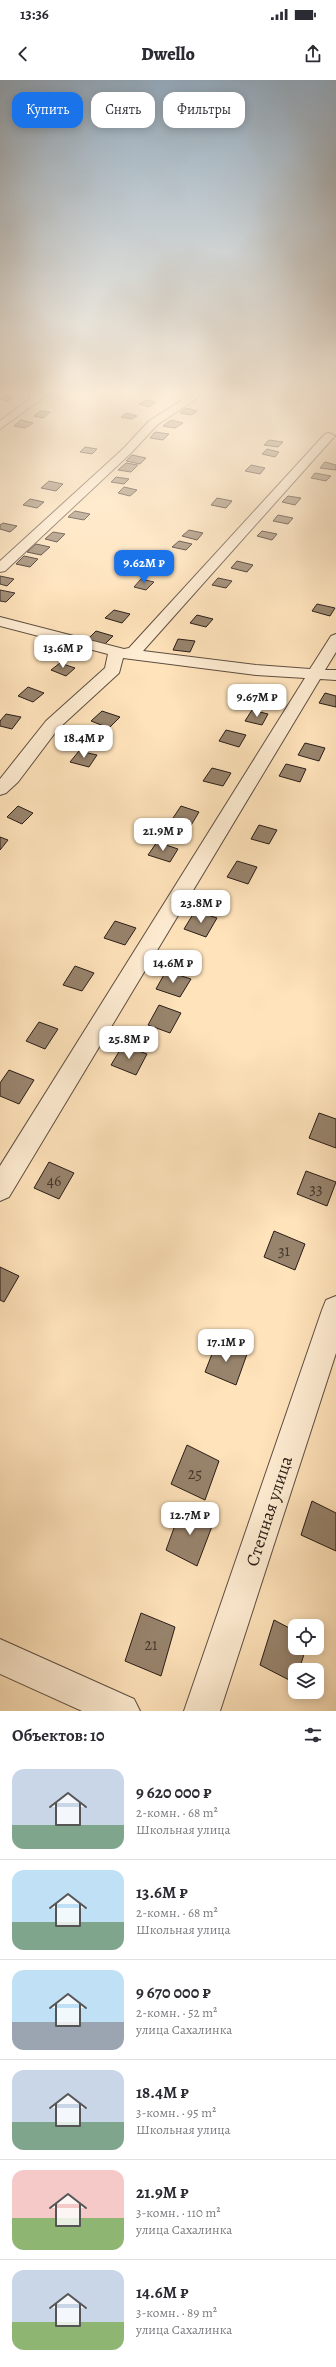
<!DOCTYPE html>
<html lang="ru">
<meta charset="utf-8">
<style>
body{margin:0;font-family:Alegreya,serif;background:#f7f7f7;color:#2b2b33;height:100vh;display:flex;flex-direction:column;font-size:15px;white-space:nowrap}
*{box-sizing:border-box;margin:0}
p{font-size:13px;color:#7c7c81}
.icon{flex:none;width:22px;height:22px;fill:none;stroke:currentColor;stroke-width:2;stroke-linecap:round;stroke-linejoin:round}
.map{position:relative;height:1631px;overflow:hidden}
.side{display:flex;flex-direction:column;background:#fff;flex:1}
.side>*{flex:none}
.guide{position:absolute;left:12px;top:12px;width:312px;height:36px;display:flex;gap:8px}
.fabs{position:absolute;left:288px;top:1539px;display:grid;gap:8px}
.fabs a{display:grid;place-items:center;width:36px;height:36px;border-radius:8px;background:#fff;box-shadow:0 2px 10px #0003;font-size:20px}
.price{position:absolute;translate:-50% -34px;padding:0 9px;border-radius:8px;background:#fff;color:#222;font-size:13px;line-height:26px;filter:drop-shadow(0 1px 2px #0008)}
.price::after{content:'';position:absolute;left:50%;top:24px;width:12px;height:9px;margin-left:-6px;background:inherit;clip-path:polygon(0 0,100% 0,50% 100%)}
.price.selected{background:#1a73e8;color:#fff}
ul{padding:0;list-style:none}
li{display:flex;align-items:center;gap:12px;height:100px;padding:0 12px}
li+li{border-top:1px solid #e1e1e2}
li span{display:grid;place-items:center;flex:none;width:112px;height:80px;border-radius:12px;color:#555}
li>.icon{margin-inline-start:auto}
span .icon{width:48px;height:48px;fill:#fffc;stroke-width:1}
li b{font-size:17px}
h2{display:flex;justify-content:space-between;align-items:center;height:48px;padding:0 12px;font-size:17px}
.tag{padding:0 14px;border-radius:12px;background:#fff;box-shadow:0 2px 10px #0003;font-size:14px;line-height:36px}
.tag.selected{background:#1a73e8;color:#fff}
.status{display:flex;justify-content:space-between;align-items:center;height:28px;padding:0 20px;background:#fff;direction:ltr}
.status svg{height:11px;fill:currentColor}
header{display:flex;justify-content:space-between;align-items:center;height:52px;padding:0 12px;background:#fff;font-size:18px;font-weight:800}
.map>svg:first-child{display:block}
</style>
<div class="status"><b>13:36</b><svg viewBox="0 0 49 12"><path d="M0 12V9h3v3zM5 12V6h3v6zM10 12V3h3v9zM15 12V0h3v12zM26 1h20v11H26zM47 4h2v5h-2z"/></svg></div>
<header><svg class="icon" aria-label="back" viewBox="0 0 24 24"><path d="M15 5l-7 7 7 7"/></svg>Dwello<svg class="icon" aria-label="share" viewBox="0 0 24 24"><path d="M12 15V3M7 8l5-5 5 5M5 13v7h14v-7"/></svg></header>
<div class="map">
<svg width="336" height="1631" viewBox="0 0 336 1631">
<rect width="100%" height="100%" fill="#ffe3bb"/>
<filter id="stains"><feTurbulence type="fractalNoise" baseFrequency=".005" numOctaves="4"/><feColorMatrix values="0 0 0 0 .2 0 0 0 0 .09 0 0 0 0 .02 0 0 0 .5 -.17"/></filter>
<radialGradient id="worn" r=".72"><stop offset=".6" stop-color="#630" stop-opacity="0"/><stop offset="1" stop-color="#630" stop-opacity=".3"/></radialGradient>
<path fill="#98846d" stroke="#291d18" d="M165,310L169,314L158,315L154,311Z
M4,314L14,316L8,321L0,319Z
M146,320L156,322L149,327L139,324Z
M186,328L197,331L191,335L180,333Z
M40,331L50,332L43,338L34,336Z
M126,333L137,336L131,339L121,337Z
M21,340L33,343L25,348L14,346Z
M171,340L183,343L175,348L163,346Z
M155,352L169,354L163,360L150,358Z
M269,360L283,362L278,367L264,365Z
M85,367L97,369L92,374L80,372Z
M267,369L279,372L275,377L262,374Z
M132,375L146,378L140,384L126,381Z
M325,382L336,385V390L320,388Z
M126,383L138,385L131,392L118,390Z
M251,385L265,388L260,394L245,391Z
M315,393L331,396L326,401L311,398Z
M116,397L129,399L124,404L111,402Z
M49,401L63,404L56,411L41,408Z
M124,407L137,410L130,416L118,413Z
M288,416L301,418L295,425L282,422Z
M217,418L232,421L226,428L211,425Z
M30,419L44,422L37,428L23,425Z
M75,431L90,434L84,440L68,437Z
M278,435L293,438L288,444L273,441Z
M3,443L17,446L10,452L0,449V445Z
M189,450L203,453L197,460L182,456Z
M262,451L277,454L272,460L257,456Z
M53,452L65,454L57,462L45,459Z
M179,461L192,464L186,470L172,467Z
M36,464L50,467L41,475L27,472Z
M24,476L38,479L30,487L16,484Z
M237,481L253,485L247,492L231,488Z
M0,496L14,499L7,506L0,504Z
M218,498L232,501L226,508L212,505Z
M141,499L154,502L146,510L134,507Z
M0,510L15,513L6,522L0,521Z
M317,524L335,528L330,536L312,531Z
M114,530L130,534L122,543L105,538Z
M197,535L213,539L206,547L190,543Z
M96,551L113,556L103,566L86,561Z
M178,559L195,561L190,572L173,570Z
M60,583L75,588L66,596L51,590Z
M28,607L44,613L33,622L18,616Z
M325,613L336,616V627L319,623Z
M252,630L268,634L262,645L245,641Z
M102,631L120,637L109,648L91,641Z
M6,634L21,637L12,649L0,646V641Z
M226,650L246,655L239,667L219,661Z
M82,652L99,656L91,668L74,664Z
M305,663L325,668L319,681L298,675Z
M79,671L97,675L89,687L70,682Z
M286,684L306,689L300,702L279,696Z
M212,688L231,693L223,706L203,701Z
M18,726L33,733L22,744L7,737Z
M181,726L199,732L190,747L171,741Z
M259,745L277,750L269,764L251,759Z
M0,757L8,760L0,770Z
M157,762L178,769L170,782L148,775Z
M237,781L257,787L248,804L227,797Z
M195,831L217,838L206,857L184,849Z
M115,841L136,848L125,865L104,858Z
M75,886L94,893L82,911L63,905Z
M166,891L191,899L180,917L156,909Z
M159,925L181,933L170,953L148,945Z
M39,942L58,949L45,969L26,961Z
M123,965L147,974L136,995L111,985Z
M9,990L34,1000L19,1024L0,1016V1003Z
M319,1033L336,1039V1068L309,1058Z
M49,1082L74,1093L59,1119L34,1108Z
M306,1091L336,1102L327,1126L297,1114Z
M274,1151L305,1164L295,1190L264,1177Z
M0,1187L19,1196L4,1222L0,1220Z
M217,1261L247,1274L236,1305L205,1292Z
M187,1365L219,1381L205,1420L171,1404Z
M312,1421L336,1433V1471L301,1455Z
M182,1426L214,1441L197,1486L166,1470Z
M141,1533L175,1547L161,1596L125,1581Z
M274,1540L295,1551V1568H306L299,1590H295V1603L260,1585Z"/>
<g fill="none" stroke-linecap="round" stroke-linejoin="round">
<g stroke="#5e4e41" stroke-width="2">
<path id="minor" d="M42,310H54L0,349V341Z
M195,312L200,315L199,317L157,345L132,372L5,491L0,492V481L124,368L149,341Z
M329,353L335,356L333,358L143,571L256,585L310,589L331,556L336,554V572L325,590H336V600L320,599L9,1117L0,1121V1086L305,598L256,595L123,578L119,593L58,649L18,702L6,713L0,715V699L46,641L105,588L108,574L0,546V537L124,569L129,568L325,354Z
M336,1216V1273L220,1631H184L322,1230L326,1220Z
M0,1559L134,1619L140,1631H82L0,1594Z"/>
</g>
<use href="#minor" fill="#ffedd3" fill-rule="evenodd"/>
<path stroke="#291d18" stroke-width="2" stroke-dasharray="4 4" stroke-linecap="butt" d="M318,310L336,314"/>
</g>
<linearGradient id="sky" x2="0" y2="1"><stop stop-color="#94acc0"/><stop offset="0.58" stop-color="#fff2e0"/><stop offset="1" stop-color="#fff2e0" stop-opacity="0"/></linearGradient>
<rect width="336" height="538" fill="url(#sky)"/>
<g text-anchor="middle" stroke-width="3" stroke-linejoin="round" paint-order="stroke">
<g font-size="16" fill="#45372d">
<text x="54" y="1106">46</text>
<text x="316" y="1114">33</text>
<text x="284" y="1176">31</text>
<text x="195" y="1399">25</text>
<text x="151" y="1570">21</text>
</g>
<g font-size="18" fill="#291d18" stroke="#ffedd3">
<text transform="translate(269 1431) rotate(-72)" y="6">Степная улица</text>
</g>
</g>
<rect width="100%" height="100%" filter="url(#stains)"/>
<rect width="100%" height="100%" fill="url(#worn)"/>
</svg>
<div class="fabs">
<a><svg class="icon" aria-label="locate" viewBox="0 0 24 24"><circle cx="12" cy="12" r="6"/><path d="M12 2v4M12 18v4M2 12h4M18 12h4"/></svg></a>
<a><svg class="icon" aria-label="layers" viewBox="0 0 24 24"><path d="M12 4l9 5-9 5-9-5zM3 14l9 5 9-5"/></svg></a>
</div>
<b class="price selected" style="left:144px;top:504px">9.62M ₽</b>
<b class="price" style="left:63px;top:589px">13.6M ₽</b>
<b class="price" style="left:257px;top:638px">9.67M ₽</b>
<b class="price" style="left:84px;top:679px">18.4M ₽</b>
<b class="price" style="left:163px;top:772px">21.9M ₽</b>
<b class="price" style="left:201px;top:844px">23.8M ₽</b>
<b class="price" style="left:173px;top:904px">14.6M ₽</b>
<b class="price" style="left:129px;top:980px">25.8M ₽</b>
<b class="price" style="left:226px;top:1283px">17.1M ₽</b>
<b class="price" style="left:190px;top:1456px">12.7M ₽</b>
<div class="guide">
<a class="tag selected">Купить</a>
<a class="tag">Снять</a>
<a class="tag">Фильтры</a>
</div>
</div>
<section class="side">
<h2>Объектов: 10<svg class="icon" aria-label="filters" viewBox="0 0 24 24"><path d="M4 7h16M4 17h16"/><circle cx="9" cy="7" r="2"/><circle cx="15" cy="17" r="2"/></svg></h2>
<ul>
<li><span style="background:linear-gradient(#c9d6e8 70%,#7fa58c 0)"><svg class="icon" aria-label="home" viewBox="0 0 24 24"><path d="M3 11l9-7 9 7M6 9v11h12V9"/></svg></span><div><b>9 620 000 ₽</b><p>2-комн. · 68 m²</p><p>Школьная улица</p></div></li>
<li><span style="background:linear-gradient(#bfe0f5 65%,#7fa58c 0)"><svg class="icon" aria-label="home" viewBox="0 0 24 24"><path d="M3 11l9-7 9 7M6 9v11h12V9"/></svg></span><div><b>13.6M ₽</b><p>2-комн. · 68 m²</p><p>Школьная улица</p></div></li>
<li><span style="background:linear-gradient(#bfe0f5 65%,#9aa5b1 0)"><svg class="icon" aria-label="home" viewBox="0 0 24 24"><path d="M3 11l9-7 9 7M6 9v11h12V9"/></svg></span><div><b>9 670 000 ₽</b><p>2-комн. · 52 m²</p><p>улица Сахалинка</p></div></li>
<li><span style="background:linear-gradient(#c9d6e8 65%,#7fa58c 0)"><svg class="icon" aria-label="home" viewBox="0 0 24 24"><path d="M3 11l9-7 9 7M6 9v11h12V9"/></svg></span><div><b>18.4M ₽</b><p>3-комн. · 95 m²</p><p>Школьная улица</p></div></li>
<li><span style="background:linear-gradient(#f6c9c9 60%,#8fb573 0)"><svg class="icon" aria-label="home" viewBox="0 0 24 24"><path d="M3 11l9-7 9 7M6 9v11h12V9"/></svg></span><div><b>21.9M ₽</b><p>3-комн. · 110 m²</p><p>улица Сахалинка</p></div></li>
<li><span style="background:linear-gradient(#c9d6e8 65%,#8fb573 0)"><svg class="icon" aria-label="home" viewBox="0 0 24 24"><path d="M3 11l9-7 9 7M6 9v11h12V9"/></svg></span><div><b>14.6M ₽</b><p>3-комн. · 89 m²</p><p>улица Сахалинка</p></div></li>
</ul>
</section>
